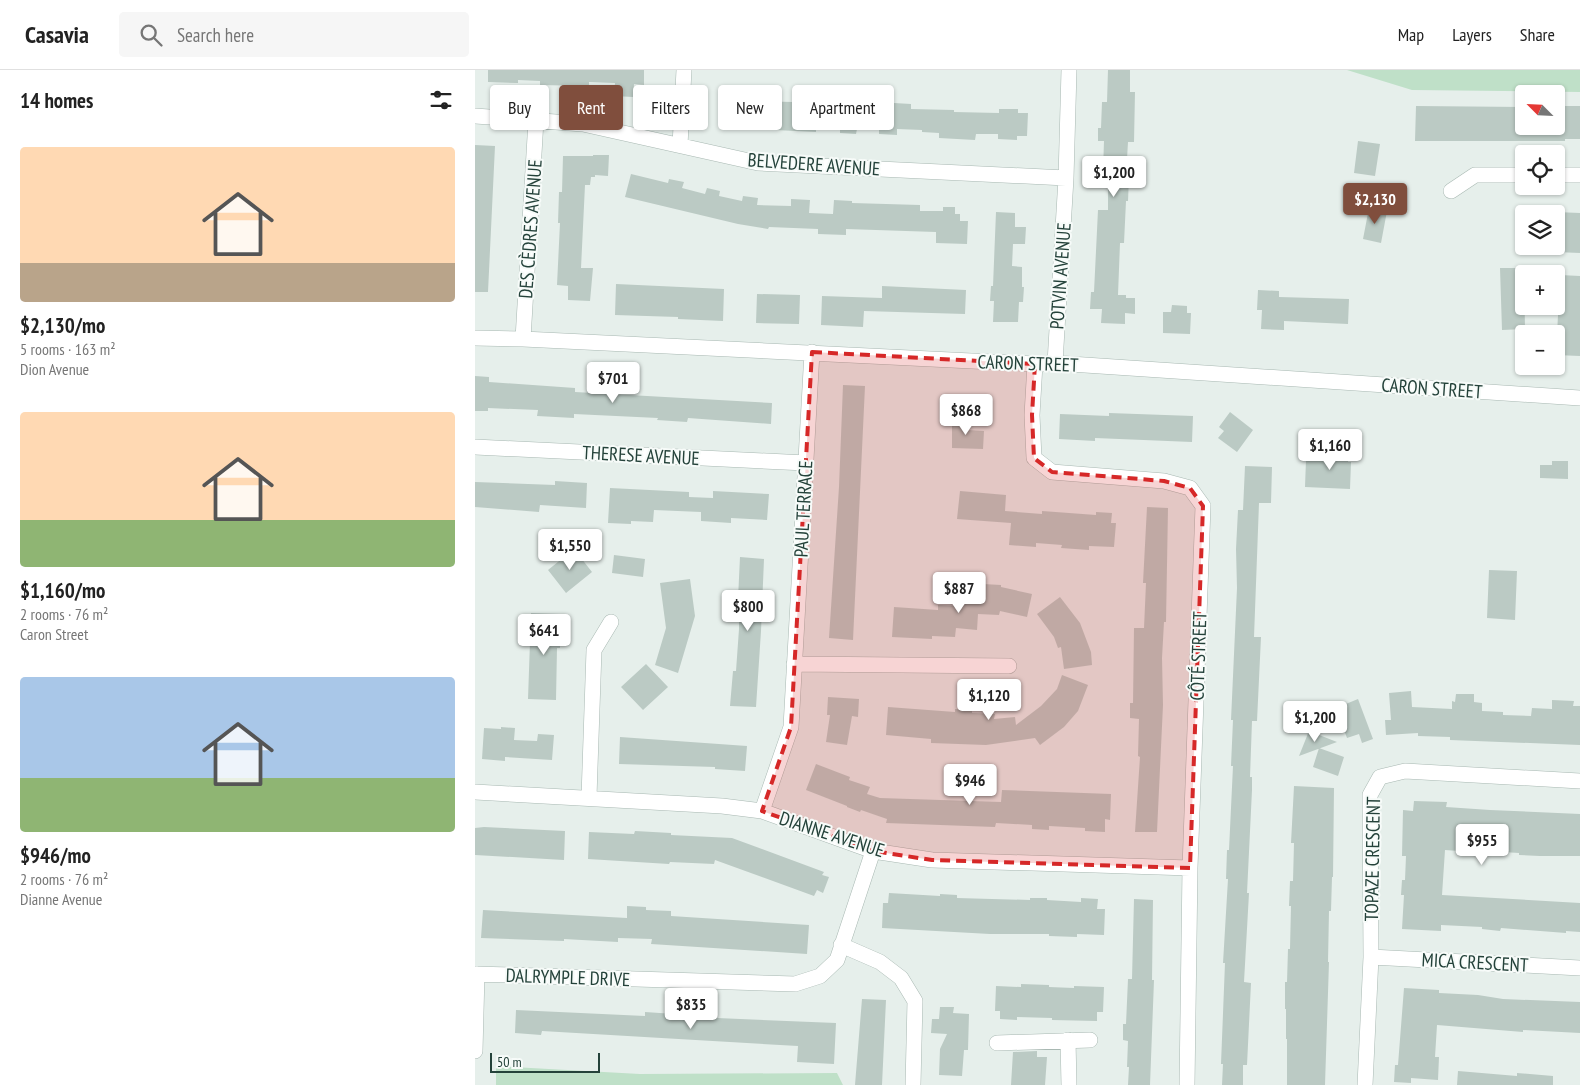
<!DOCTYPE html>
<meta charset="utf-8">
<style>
body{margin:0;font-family:"PT Sans Narrow",sans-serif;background:#f6f6f6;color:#222;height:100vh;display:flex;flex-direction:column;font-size:19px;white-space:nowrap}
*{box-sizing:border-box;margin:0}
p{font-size:16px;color:#767676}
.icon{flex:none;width:28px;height:28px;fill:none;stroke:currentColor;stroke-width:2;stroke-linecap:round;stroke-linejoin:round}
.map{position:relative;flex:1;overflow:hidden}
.side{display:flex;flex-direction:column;background:#fff;width:475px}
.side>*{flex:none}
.guide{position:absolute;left:15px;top:15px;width:475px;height:45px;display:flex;gap:10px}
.needle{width:32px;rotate:294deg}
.controls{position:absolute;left:1040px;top:15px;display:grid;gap:10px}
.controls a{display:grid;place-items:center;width:50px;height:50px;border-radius:5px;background:#fff;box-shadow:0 1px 4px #0004;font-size:25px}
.scale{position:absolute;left:15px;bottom:12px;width:110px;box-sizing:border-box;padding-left:5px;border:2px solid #24423a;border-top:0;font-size:14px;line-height:18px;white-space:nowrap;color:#24423a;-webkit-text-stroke:4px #f7fbf9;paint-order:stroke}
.price{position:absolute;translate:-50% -42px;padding:0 11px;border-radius:5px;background:#fff;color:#222;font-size:16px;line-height:32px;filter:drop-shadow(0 1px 2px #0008)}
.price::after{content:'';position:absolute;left:50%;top:30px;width:15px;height:11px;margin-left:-8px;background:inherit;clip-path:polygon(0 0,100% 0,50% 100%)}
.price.selected{background:#804e3d;color:#fff}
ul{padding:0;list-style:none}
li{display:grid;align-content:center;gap:10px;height:265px;padding:0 20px}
li span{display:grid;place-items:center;height:155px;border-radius:5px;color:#555}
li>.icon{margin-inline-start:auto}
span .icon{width:90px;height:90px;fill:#fffc;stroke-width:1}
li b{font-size:21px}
h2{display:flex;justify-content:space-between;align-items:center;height:60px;padding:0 20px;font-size:21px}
.chip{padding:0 18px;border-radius:5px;background:#fff;box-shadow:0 1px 4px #0004;font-size:18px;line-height:45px}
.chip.selected{background:#804e3d;color:#fff}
header{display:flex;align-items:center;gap:30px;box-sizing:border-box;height:70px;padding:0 25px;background:#fff;border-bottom:1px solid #e0e0e0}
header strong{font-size:24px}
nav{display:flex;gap:28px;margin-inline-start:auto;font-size:18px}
.search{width:350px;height:45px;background:#f6f6f6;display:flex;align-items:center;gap:12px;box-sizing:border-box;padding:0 18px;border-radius:5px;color:#767676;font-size:19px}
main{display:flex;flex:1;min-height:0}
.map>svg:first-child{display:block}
</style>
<header>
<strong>Casavia</strong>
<div class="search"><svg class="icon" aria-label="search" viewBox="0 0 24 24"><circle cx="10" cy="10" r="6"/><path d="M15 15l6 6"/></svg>Search here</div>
<nav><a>Map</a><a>Layers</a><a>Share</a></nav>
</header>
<main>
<section class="side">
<h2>14 homes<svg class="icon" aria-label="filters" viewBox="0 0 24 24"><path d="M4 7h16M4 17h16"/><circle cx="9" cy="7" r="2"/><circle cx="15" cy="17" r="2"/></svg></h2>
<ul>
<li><span style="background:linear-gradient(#ffd9b3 75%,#b9a48a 0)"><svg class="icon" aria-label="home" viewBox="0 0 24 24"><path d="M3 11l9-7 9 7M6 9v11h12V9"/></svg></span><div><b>$2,130/mo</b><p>5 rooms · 163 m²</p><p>Dion Avenue</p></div></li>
<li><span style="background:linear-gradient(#ffd9b3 70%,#8fb573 0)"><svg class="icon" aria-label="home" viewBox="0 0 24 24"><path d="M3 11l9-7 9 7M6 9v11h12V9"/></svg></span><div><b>$1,160/mo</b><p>2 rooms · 76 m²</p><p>Caron Street</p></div></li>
<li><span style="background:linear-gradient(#a9c7e8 65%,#8fb573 0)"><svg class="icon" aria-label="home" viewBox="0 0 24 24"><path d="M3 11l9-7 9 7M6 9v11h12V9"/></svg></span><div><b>$946/mo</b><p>2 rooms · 76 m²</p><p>Dianne Avenue</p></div></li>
</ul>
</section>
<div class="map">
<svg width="1105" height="1015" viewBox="0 0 1105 1015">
<rect width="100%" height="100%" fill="#e6efeb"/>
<path fill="#bfe0c8" d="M872,0H1105V22L937,20Z
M21,996L165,1004L362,1003L368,1015H21Z"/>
<path fill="#bbcac4" d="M13,0H169V15L159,14L158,27L139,26L140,13L114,12V16L65,15V11L43,10V13L13,12Z
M633,0H655V22H660L659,72H653L651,106L654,107L653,131H651L649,173H645L643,225H651V228H660V244L650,243V254L626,253L627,239H615L616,222H619L623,140H633V118H623L624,101H628L629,71H623V58H626L627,32H632Z
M244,26L276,28V31L318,32V34L359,35V37L419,38V33L436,34V39L479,40V42L524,43V39H543V43H553L552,66H542V70L523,69V64H501L500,70L464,68V63L447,62V60L422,59V65L404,64V59H382L381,64L365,63V57L341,56V62L300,60V54L251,53V51H243Z
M941,36L1049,37V56H1081V36H1105V69H1090V71H940Z
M883,71L905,74L900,106L879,103Z
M0,75L20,76L13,222H0Z
M118,85H134L133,106L120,105V107H116L115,115H110L106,198H118L115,231L93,230V216L82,215L85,153H83L84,122H87L88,86H118Z
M156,104L193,113L194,109L209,112L207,118L230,124L232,118L245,121L244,126L267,131L268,126L283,128L282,135L316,136V129L335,130L334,143L358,144L359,130L377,131V133L445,135V141H468V137H480V144H485V151H493L492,174L461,173V162L371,159V165L343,164V159L294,157L293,159L263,154L150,127Z
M894,138L912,141L906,173L888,169Z
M521,142L540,143V157H551L550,174H538L537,196L547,197V217H549L548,232H544L543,252H518L519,231H515L516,216H518Z
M1081,142L1105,143V183L1081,182Z
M1025,198H1049L1050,259L1027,260Z
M1085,205L1105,206V286L1081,285Z
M141,214L249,219L248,251L203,249V247L140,245Z
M407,216L491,220L490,244L389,241L388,257L346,255L347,226L407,228Z
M783,220L804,221V227L874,229L873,254L809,251V260L786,259L787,240H782Z
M282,224L325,225L324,254L281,253Z
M697,235L712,236V243H716L715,264L688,263V242H696Z
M0,306L14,307V312L100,318V322L297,333L296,354L213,348L212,352L182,350L183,348L99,344V348L62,346L63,340L13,338V341H0Z
M368,315L390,316L378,570L354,568L364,417Z
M755,342L778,360L762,382L743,368L749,361L744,357Z
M634,343L718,346L717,372L620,368V371L584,369L585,344L634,346Z
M477,348H492V360L509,361L508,379L477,378Z
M859,374L874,375L873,392H876L875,419L830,417L831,390L859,391Z
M1077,391H1093V409L1065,408V395H1077Z
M770,396L797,397L796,433H784L779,567H786L782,651H777L775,707H777V720L772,823H774L769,912L776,913L772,995H768V1015H747L748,994H746L750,893H748L753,809H751L752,780H754L758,696H756L758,650H756L762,518L761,479L763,440H768Z
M80,411L112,413L111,438L65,435L64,442L0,437V412L80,415Z
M135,418L214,422V427L238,428V421L294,424L292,450L256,448V453L226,451V442L179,440L178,452L156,451V454L133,453Z
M485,421L531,425L530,441L567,444V441L621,445V442L637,443L636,453H641L639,477L614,476V480L586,478L587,475L561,473V477L534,475L536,453L482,449Z
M672,437L693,438L691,552H689L687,588L688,635L682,762H660L665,687L663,686L664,649L655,648V633H658L659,558H669L671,513H668Z
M99,479L117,502L91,523L73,500Z
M139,485L170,489L168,507L137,503Z
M265,487L289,489L286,561L281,637L255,636L258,601H261L264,559V542H257L258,529H263Z
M1014,500L1042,501L1040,550L1012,548Z
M215,509L220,546L203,603L180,595L191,558L185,513Z
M508,514L526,515V517L557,524L552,547L525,541L524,545L503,544L502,560L481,558L480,567L457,566V569L417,567L419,537L463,540V535L487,536L488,530L507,531Z
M585,527L605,553L616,582L617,595L589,599L586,577L583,578L579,567L562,544Z
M56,543L85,544V578H82L81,630L53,629Z
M171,594L193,617L168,640L146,617Z
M587,605L613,615L603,641L589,657L565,675L560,668L511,675L456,673V669L411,665L413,637L480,642V639L497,640V643L520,644L519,649L540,647L541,655L566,636L582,619Z
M936,621L937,637L977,639V631L980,632L981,624H999V632L1007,633V641L1028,642V645L1056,646L1057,638L1077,639V630L1099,631L1098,636H1105V675L975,670V667L943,666V663L911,665L910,650H916L914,623Z
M353,627L384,629L383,647L377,646L372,675L351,672L355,645H352Z
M883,629L898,669L887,673L884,664L872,668L861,638Z
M26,657L40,658L39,670L62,671L63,664L79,665L77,690L30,687V691L7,689L9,658L26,659Z
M834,661L862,672L824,686Z
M145,667L272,676L270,701L240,699V697L144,694Z
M844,678L869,687L863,706L838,697Z
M341,694L375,707L374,710L395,717L392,724L405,728L526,732L527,720L636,724L635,750L630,749V762L610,761V758L574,756V760L557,759V755L521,753L520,757L411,753L412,749L386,740L385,742L372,737V736L331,720Z
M819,716L859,718L858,807H857L856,841H854L853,892H854L850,1015H812V969H811V939H810V912H812L813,879H815L816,836H814L815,811H818L819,773H816Z
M939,731L972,732L971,737L1015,740L1105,744V786H1065L1044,785V783L1012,781V783L970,780L967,825L1105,833V862L1091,861V863L1026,858L1025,861L1007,859V857L966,855V861L927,859L929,825H926L927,810H930L931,786H927L928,740L938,741Z
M9,757L90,761L89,790L0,785V758Z
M160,761L196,763V765L257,768L349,802L347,805L354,807L348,823L342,820L339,826L240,790L239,794L195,792L194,794L113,789L114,762L159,764Z
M414,823L465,826V824L482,825V828L555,830V828H572V830L606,832V828L623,829L622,839H630L629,865L602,864V867L574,866V864H515L407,858L408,833H413Z
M659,829L678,830L677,910H679L675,1015H653L654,997H652L653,971L648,970V954H651L653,909H657Z
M152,836L171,837V840L196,841V846L334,855L332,884L176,874L177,869L143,868V872L89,869V871L6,868L8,840L152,848Z
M546,914L574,915V917L599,918V916L629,917L628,942H622V951L577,950V948L542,947V950L525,949V941H520L521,916L546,917Z
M929,918L964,920V923L1003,925L1028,929L1105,932V963L1048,960V962L962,955L960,987H964L963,1010L936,1008V1013L919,1012L920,995H923Z
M387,929L411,930L407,1015H380Z
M465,937H479L478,943L494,944L493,980H489L487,1006L464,1005L465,979L472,964L456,963L457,949H464Z
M41,940L170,946V942L214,945V943L242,945V948L361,953L359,994L322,992L323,976L67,961L66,965L40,963Z
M562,981V987H572L570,1015H536L538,982Z
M983,1001L1042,1006V1003L1078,1006V1015H982Z"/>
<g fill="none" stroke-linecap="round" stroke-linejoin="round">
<g stroke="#a8b8b2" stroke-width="16">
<path id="minor" d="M0,46L108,54L283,93L591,108
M205,75L209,0
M1081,105H1105
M976,121L1000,105H1049
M0,268L48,269L560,294L580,293L1105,328
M48,269L61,50
M580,293L591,108L594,0
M560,294L557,345L559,388L577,402L689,411L715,418L728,436L715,798L712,1015
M0,377L331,393
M319,594L534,596
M0,722L247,736L287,741L398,781L457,790L715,798
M114,727L119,580L136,552
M287,741L316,657L337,282
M366,875L405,892L426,908L440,931L438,1015
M896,887L1105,898
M0,904L320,914L345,906L362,890L398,781
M593,970L594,1015
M522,973L615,970
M0,981L2,904
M890,1015L896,887L895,725L905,707L930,701L1105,711"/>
</g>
<use href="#minor" stroke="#fff" stroke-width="15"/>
</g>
<path fill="#d62828" fill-opacity="0.2" stroke="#d62828" stroke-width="4" stroke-dasharray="10 6" stroke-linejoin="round" d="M337,282L560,294L557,345L559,388L577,402L689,411L715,418L728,436L715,798L457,790L398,781L287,741L316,657Z"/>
<g text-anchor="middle" stroke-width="4" stroke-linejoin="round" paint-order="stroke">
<g font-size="19" fill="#24423a" stroke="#f7fbf9">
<text transform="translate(339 94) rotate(4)" y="7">BELVEDERE AVENUE</text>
<text transform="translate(55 159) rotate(-86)" y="7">DES CÈDRES AVENUE</text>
<text transform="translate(585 206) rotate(-86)" y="7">POTVIN AVENUE</text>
<text transform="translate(553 293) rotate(2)" y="7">CARON STREET</text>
<text transform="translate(957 318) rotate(4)" y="7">CARON STREET</text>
<text transform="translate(166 385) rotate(3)" y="7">THERESE AVENUE</text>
<text transform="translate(328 439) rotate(-87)" y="7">PAUL TERRACE</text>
<text transform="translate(723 586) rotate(-88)" y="7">CÔTÉ STREET</text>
<text transform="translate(357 764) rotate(18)" y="7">DIANNE AVENUE</text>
<text transform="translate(897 789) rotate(-89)" y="7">TOPAZE CRESCENT</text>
<text transform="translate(1000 892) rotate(3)" y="7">MICA CRESCENT</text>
<text transform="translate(93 907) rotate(2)" y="7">DALRYMPLE DRIVE</text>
</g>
</g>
</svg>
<div class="controls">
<a><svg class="needle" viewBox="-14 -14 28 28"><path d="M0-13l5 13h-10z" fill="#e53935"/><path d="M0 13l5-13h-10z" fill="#767676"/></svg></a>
<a><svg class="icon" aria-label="locate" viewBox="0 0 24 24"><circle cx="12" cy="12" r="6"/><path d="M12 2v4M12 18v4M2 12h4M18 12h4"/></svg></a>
<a><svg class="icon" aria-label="layers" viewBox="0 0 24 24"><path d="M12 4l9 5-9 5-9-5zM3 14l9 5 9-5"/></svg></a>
<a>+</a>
<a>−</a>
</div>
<div class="scale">50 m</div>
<b class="price" style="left:639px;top:128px">$1,200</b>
<b class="price selected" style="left:900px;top:155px">$2,130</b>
<b class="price" style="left:138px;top:334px">$701</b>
<b class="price" style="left:491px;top:366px">$868</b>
<b class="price" style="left:855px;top:401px">$1,160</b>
<b class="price" style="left:95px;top:501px">$1,550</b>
<b class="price" style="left:484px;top:544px">$887</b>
<b class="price" style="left:273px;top:562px">$800</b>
<b class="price" style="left:69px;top:586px">$641</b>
<b class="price" style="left:514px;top:651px">$1,120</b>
<b class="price" style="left:840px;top:673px">$1,200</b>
<b class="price" style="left:495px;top:736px">$946</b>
<b class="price" style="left:1007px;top:796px">$955</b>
<b class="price" style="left:216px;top:960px">$835</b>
<div class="guide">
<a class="chip">Buy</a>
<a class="chip selected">Rent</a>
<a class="chip">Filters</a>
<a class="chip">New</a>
<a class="chip">Apartment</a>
</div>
</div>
</main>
